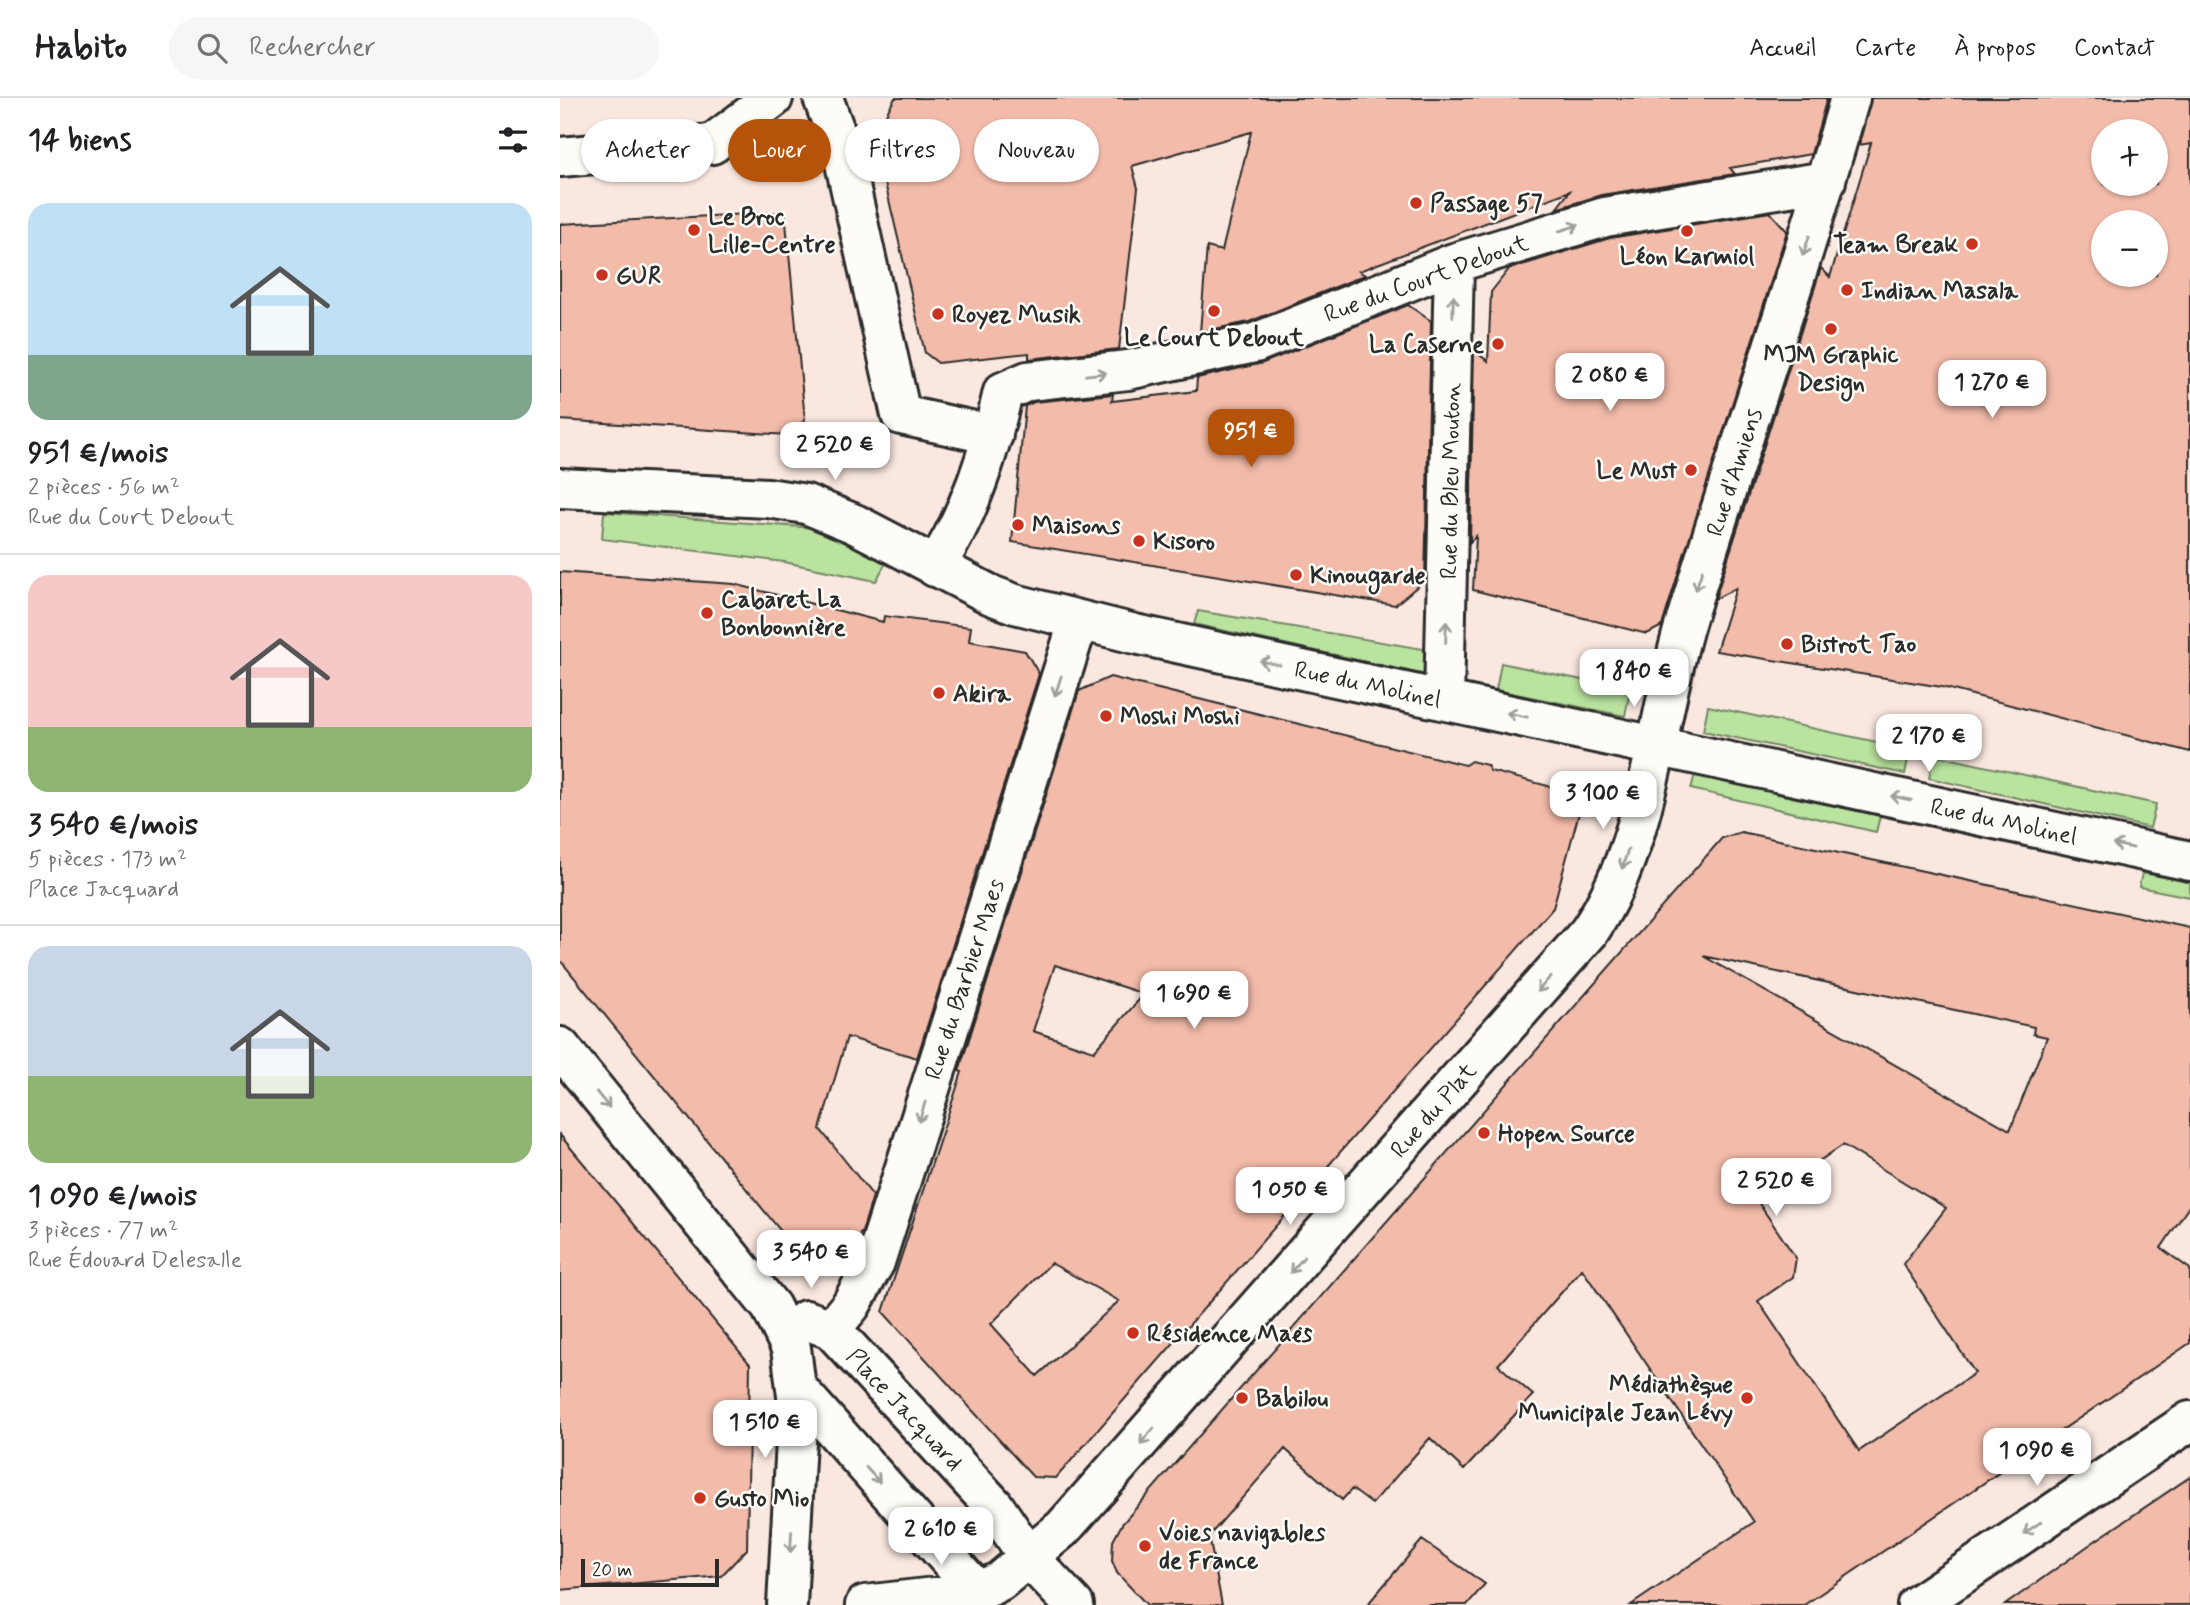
<!DOCTYPE html>
<html lang="fr">
<meta charset="utf-8">
<style>
body{margin:0;font-family:Mynerve,sans-serif;background:#f6f6f6;color:#202124;height:100vh;display:flex;flex-direction:column;font-size:26px;white-space:nowrap}
*{box-sizing:border-box;margin:0}
p{font-size:23px;color:#757577}
.icon{flex:none;width:38px;height:38px;fill:none;stroke:currentColor;stroke-width:2;stroke-linecap:round;stroke-linejoin:round}
.map{position:relative;flex:1;overflow:hidden}
.side{display:flex;flex-direction:column;background:#fff;width:560px}
.side>*{flex:none}
.hud{position:absolute;left:21px;top:21px;width:665px;height:63px;display:flex;gap:14px}
.controls{position:absolute;left:1531px;top:21px;display:grid;gap:14px}
.controls a{display:grid;place-items:center;width:77px;height:77px;border-radius:50%;background:#fff;box-shadow:0 2px 5px #0004;font-size:35px}
.scale{position:absolute;left:21px;bottom:18px;width:138px;box-sizing:border-box;padding-left:7px;border:4px solid #2b2b2b;border-top:0;font-size:19px;line-height:24px;white-space:nowrap;color:#2b2b2b;-webkit-text-stroke:5px #fdfcf7;paint-order:stroke}
.price{position:absolute;translate:-50% -60px;padding:0 16px;border-radius:14px;background:#fff;color:#222;font-size:23px;line-height:46px;filter:drop-shadow(0 2px 4px #0008)}
.price::after{content:'';position:absolute;left:50%;top:42px;width:21px;height:16px;margin-left:-10px;background:inherit;clip-path:polygon(0 0,100% 0,50% 100%)}
.price.current{background:#b45309;color:#fff}
ul{padding:0;list-style:none}
li{display:grid;align-content:center;gap:14px;height:371px;padding:0 28px}
li+li{border-top:2px solid #e0e0e0}
li span{display:grid;place-items:center;height:217px;border-radius:21px;color:#555}
li>.icon{margin-inline-start:auto}
span .icon{width:126px;height:126px;fill:#fffc;stroke-width:1}
li b{font-size:30px}
h2{display:flex;justify-content:space-between;align-items:center;height:84px;padding:0 28px;font-size:30px}
.tag{padding:0 24px;border-radius:32px;background:#fff;box-shadow:0 2px 5px #0004;font-size:24px;line-height:63px}
.tag.current{background:#b45309;color:#fff}
header{display:flex;align-items:center;gap:42px;box-sizing:border-box;height:98px;padding:0 35px;background:#fff;border-bottom:2px solid #e0e0e0}
header strong{font-size:33px}
nav{display:flex;gap:38px;margin-inline-start:auto;font-size:24px}
.search{width:490px;height:63px;background:#f6f6f6;display:flex;align-items:center;gap:18px;box-sizing:border-box;padding:0 24px;border-radius:38px;color:#757577;font-size:26px}
main{display:flex;flex:1;min-height:0}
.map>svg:first-child{display:block}
</style>
<header>
<strong>Habito</strong>
<div class="search"><svg class="icon" aria-label="search" viewBox="0 0 24 24"><circle cx="10" cy="10" r="6"/><path d="M15 15l6 6"/></svg>Rechercher</div>
<nav><a>Accueil</a><a>Carte</a><a>À propos</a><a>Contact</a></nav>
</header>
<main>
<section class="side">
<h2>14 biens<svg class="icon" aria-label="filters" viewBox="0 0 24 24"><path d="M4 7h16M4 17h16"/><circle cx="9" cy="7" r="2"/><circle cx="15" cy="17" r="2"/></svg></h2>
<ul>
<li><span style="background:linear-gradient(#bfe0f5 70%,#7fa58c 0)"><svg class="icon" aria-label="home" viewBox="0 0 24 24"><path d="M3 11l9-7 9 7M6 9v11h12V9"/></svg></span><div><b>951 €/mois</b><p>2 pièces · 56 m²</p><p>Rue du Court Debout</p></div></li>
<li><span style="background:linear-gradient(#f6c9c9 70%,#8fb573 0)"><svg class="icon" aria-label="home" viewBox="0 0 24 24"><path d="M3 11l9-7 9 7M6 9v11h12V9"/></svg></span><div><b>3 540 €/mois</b><p>5 pièces · 173 m²</p><p>Place Jacquard</p></div></li>
<li><span style="background:linear-gradient(#c9d6e8 60%,#8fb573 0)"><svg class="icon" aria-label="home" viewBox="0 0 24 24"><path d="M3 11l9-7 9 7M6 9v11h12V9"/></svg></span><div><b>1 090 €/mois</b><p>3 pièces · 77 m²</p><p>Rue Édouard Delesalle</p></div></li>
</ul>
</section>
<div class="map">
<svg width="1630" height="1507" viewBox="0 0 1630 1507">
<rect width="100%" height="100%" fill="#fae8e0"/>
<filter id="ink" filterUnits="userSpaceOnUse"><feTurbulence type="fractalNoise" baseFrequency=".0143" numOctaves="2"/><feDisplacementMap in="SourceGraphic" scale="14" xChannelSelector="R" yChannelSelector="G"/><feConvolveMatrix kernelMatrix="1 2 1 2 8 2 1 2 1" color-interpolation-filters="sRGB"/></filter>
<g filter="url(#ink)">
<path fill="#bae39f" stroke="#728765" stroke-width="2" d="M44,414L255,430L274,435L328,461L316,483L224,464L42,441Z
M638,513L875,553L870,578L634,526Z
M941,565L1070,592L1065,618L936,592Z
M1148,608L1350,651L1345,676L1143,633Z
M1374,657L1596,706L1590,730L1369,680Z
M1135,676L1320,718L1316,734L1131,691Z
M1582,775L1630,784V799L1579,789Z"/>
<path fill="#f3bbaa" stroke="#2b2b2b" stroke-width="2" fill-rule="evenodd" d="M335,0H1267L1251,56L1170,70L1175,76L1041,97L996,111L1010,93L799,173L805,177L689,224L640,234L647,149L662,153L691,34L572,68L578,90L559,251L469,261V255L378,265L365,255L314,38Z
M1311,0H1630V654L1382,589L1156,553L1176,490L1155,501L1261,170L1270,179L1311,45L1299,47ZM1544,33H1596V86H1544ZM1544,124H1596V177H1544Z
M225,114L245,322L228,337L0,322V126Z
M1210,114L1227,133L1102,528L1087,536L913,492L916,438L910,444L914,253L928,263L931,194L949,171L1050,140Z
M848,207L871,223L865,482L835,507L452,444L465,308L474,304L553,296L552,303L636,293L637,280L703,265Z
M0,474L174,486L323,524L324,518L411,529L409,543L465,553L479,576L357,960L287,939L260,1031L313,1098L302,1134L266,1167L250,1169L0,862Z
M550,579L905,667L911,663L927,667L930,673L1012,694L1020,711L993,810L496,1380L473,1379L323,1214L402,974L399,973L519,593ZM495,867L584,896L534,953L473,933ZM491,1165L559,1203L477,1278L431,1226Z
M1181,734L1630,830V1107L1601,1150L1630,1171V1245L1244,1507H1071L1194,1424L1022,1171L938,1267L973,1297L904,1372L870,1340L812,1406L792,1391L782,1402L725,1351L649,1438L662,1507H587L557,1475L552,1463L553,1443L562,1426L1162,740ZM1143,858L1474,929L1473,936L1487,939L1450,1032ZM1283,1047L1386,1110L1343,1166L1415,1275L1299,1353L1198,1203L1233,1179L1236,1160L1198,1104Z
M0,1037L190,1266L187,1451L161,1478L0,1492Z
M1630,1379V1507H1445L1532,1445Z
M862,1442L925,1486L907,1507H807Z"/>
<g fill="none" stroke-linecap="round" stroke-linejoin="round">
<g stroke="#2b2b2b" stroke-width="44">
<path id="minor" d="M263,0L282,52L341,317L433,337
M0,59L152,46L213,0
M0,390L208,400L246,406L295,426L431,497L455,506L575,536L1630,763
M375,469C410,415 429,356 443,294L468,283L568,272L695,245L894,165L1045,119L1266,83
M884,602L894,165
M0,949L211,1209L231,1250L238,1306L227,1507
M246,1222L271,1231L434,1408L470,1461L514,1507
M271,1231L291,1207L315,1164L519,522
M236,1289L418,1494
M305,1507L418,1494L440,1483L503,1430L1029,834C1090,743 1095,625 1126,522C1179,347 1240,175 1290,0
M1357,1507L1630,1323"/>
</g>
<use href="#minor" stroke="#fdfcf7" stroke-width="38"/>
</g>
<defs><path id="oneway-shaft" d="M-6 0H5M1.5-3L5.5 0L1.5 3" fill="none" stroke-width="1.6" stroke-linecap="round" stroke-linejoin="round" transform="scale(1.75)"/></defs>
<g stroke="#9e9e9b">
<use href="#oneway-shaft" transform="translate(1009 130) rotate(-17)"/>
<use href="#oneway-shaft" transform="translate(1246 148) rotate(108)"/>
<use href="#oneway-shaft" transform="translate(893 208) rotate(-89)"/>
<use href="#oneway-shaft" transform="translate(536 276) rotate(-6)"/>
<use href="#oneway-shaft" transform="translate(1139 482) rotate(108)"/>
<use href="#oneway-shaft" transform="translate(886 534) rotate(-88)"/>
<use href="#oneway-shaft" transform="translate(710 565) rotate(-168)"/>
<use href="#oneway-shaft" transform="translate(498 588) rotate(108)"/>
<use href="#oneway-shaft" transform="translate(957 617) rotate(-168)"/>
<use href="#oneway-shaft" transform="translate(1341 700) rotate(-168)"/>
<use href="#oneway-shaft" transform="translate(1563 748) rotate(-168)"/>
<use href="#oneway-shaft" transform="translate(1065 761) rotate(107)"/>
<use href="#oneway-shaft" transform="translate(984 886) rotate(131)"/>
<use href="#oneway-shaft" transform="translate(43 1002) rotate(51)"/>
<use href="#oneway-shaft" transform="translate(362 1014) rotate(108)"/>
<use href="#oneway-shaft" transform="translate(737 1167) rotate(131)"/>
<use href="#oneway-shaft" transform="translate(587 1338) rotate(131)"/>
<use href="#oneway-shaft" transform="translate(313 1377) rotate(48)"/>
<use href="#oneway-shaft" transform="translate(1472 1430) rotate(146)"/>
<use href="#oneway-shaft" transform="translate(231 1444) rotate(93)"/>
</g>
</g>
<g fill="#c8321e" stroke="#fdfcf7" stroke-width="2.5">
<circle cx="856" cy="105" r="7"/>
<circle cx="134" cy="132" r="7"/>
<circle cx="1127" cy="133" r="7"/>
<circle cx="1412" cy="146" r="7"/>
<circle cx="42" cy="177" r="7"/>
<circle cx="1287" cy="192" r="7"/>
<circle cx="654" cy="213" r="7"/>
<circle cx="378" cy="216" r="7"/>
<circle cx="1271" cy="231" r="7"/>
<circle cx="938" cy="246" r="7"/>
<circle cx="1131" cy="372" r="7"/>
<circle cx="458" cy="427" r="7"/>
<circle cx="579" cy="443" r="7"/>
<circle cx="736" cy="477" r="7"/>
<circle cx="147" cy="515" r="7"/>
<circle cx="1227" cy="546" r="7"/>
<circle cx="379" cy="595" r="7"/>
<circle cx="546" cy="618" r="7"/>
<circle cx="924" cy="1035" r="7"/>
<circle cx="573" cy="1235" r="7"/>
<circle cx="682" cy="1300" r="7"/>
<circle cx="1187" cy="1300" r="7"/>
<circle cx="140" cy="1400" r="7"/>
<circle cx="585" cy="1448" r="7"/>
</g>
<g text-anchor="middle" stroke-width="5" stroke-linejoin="round" paint-order="stroke">
<g font-size="24" font-weight="bold" fill="#2b2b2b" stroke="#fdfcf7" text-anchor="start">
<text x="870" y="113">Passage 57</text>
<text x="148" y="126">Le Broc<tspan x="148" dy="28">Lille-Centre</tspan></text>
<text x="1398" y="154" text-anchor="end">Team Break</text>
<text x="1127" y="166" text-anchor="middle">Léon Karmiol</text>
<text x="56" y="185">GUR</text>
<text x="1301" y="200">Indian Masala</text>
<text x="392" y="224">Royez Musik</text>
<text x="654" y="247" text-anchor="middle">Le Court Debout</text>
<text x="924" y="254" text-anchor="end">La Caserne</text>
<text x="1271" y="264" text-anchor="middle">MJM Graphic<tspan x="1271" dy="28">Design</tspan></text>
<text x="1117" y="380" text-anchor="end">Le Must</text>
<text x="472" y="435">Maisons</text>
<text x="593" y="451">Kisoro</text>
<text x="750" y="485">Kinougarde</text>
<text x="161" y="509">Cabaret La<tspan x="161" dy="28">Bonbonnière</tspan></text>
<text x="1241" y="554">Bistrot Tao</text>
<text x="393" y="603">Akira</text>
<text x="560" y="626">Moshi Moshi</text>
<text x="938" y="1043">Hopen Source</text>
<text x="587" y="1243">Résidence Maës</text>
<text x="1173" y="1294" text-anchor="end">Médiathèque<tspan x="1173" dy="28">Municipale Jean Lévy</tspan></text>
<text x="696" y="1308">Babilou</text>
<text x="154" y="1408">Gusto Mio</text>
<text x="599" y="1442">Voies navigables<tspan x="599" dy="28">de France</tspan></text>
</g>
<g font-size="24" fill="#2b2b2b" stroke="#fdfcf7">
<text transform="translate(866 180) rotate(-20)" y="8">Rue du Court Debout</text>
<text transform="translate(1174 374) rotate(-72)" y="8">Rue d'Amiens</text>
<text transform="translate(890 383) rotate(-89)" y="8">Rue du Bleu Mouton</text>
<text transform="translate(808 586) rotate(12)" y="8">Rue du Molinel</text>
<text transform="translate(1444 723) rotate(12)" y="8">Rue du Molinel</text>
<text transform="translate(404 881) rotate(-72)" y="8">Rue du Barbier Maes</text>
<text transform="translate(873 1012) rotate(-49)" y="8">Rue du Plat</text>
<text transform="translate(345 1311) rotate(47)" y="8">Place Jacquard</text>
</g>
</g>
</svg>
<div class="controls">
<a>+</a>
<a>−</a>
</div>
<div class="scale">20 m</div>
<b class="price" style="left:1050px;top:315px">2 080 €</b>
<b class="price" style="left:1432px;top:322px">1 270 €</b>
<b class="price current" style="left:691px;top:371px">951 €</b>
<b class="price" style="left:275px;top:384px">2 520 €</b>
<b class="price" style="left:1074px;top:611px">1 840 €</b>
<b class="price" style="left:1369px;top:676px">2 170 €</b>
<b class="price" style="left:1043px;top:733px">3 100 €</b>
<b class="price" style="left:634px;top:933px">1 690 €</b>
<b class="price" style="left:1216px;top:1120px">2 520 €</b>
<b class="price" style="left:730px;top:1129px">1 050 €</b>
<b class="price" style="left:251px;top:1192px">3 540 €</b>
<b class="price" style="left:205px;top:1362px">1 510 €</b>
<b class="price" style="left:1477px;top:1390px">1 090 €</b>
<b class="price" style="left:381px;top:1469px">2 610 €</b>
<div class="hud">
<a class="tag">Acheter</a>
<a class="tag current">Louer</a>
<a class="tag">Filtres</a>
<a class="tag">Nouveau</a>
</div>
</div>
</main>
